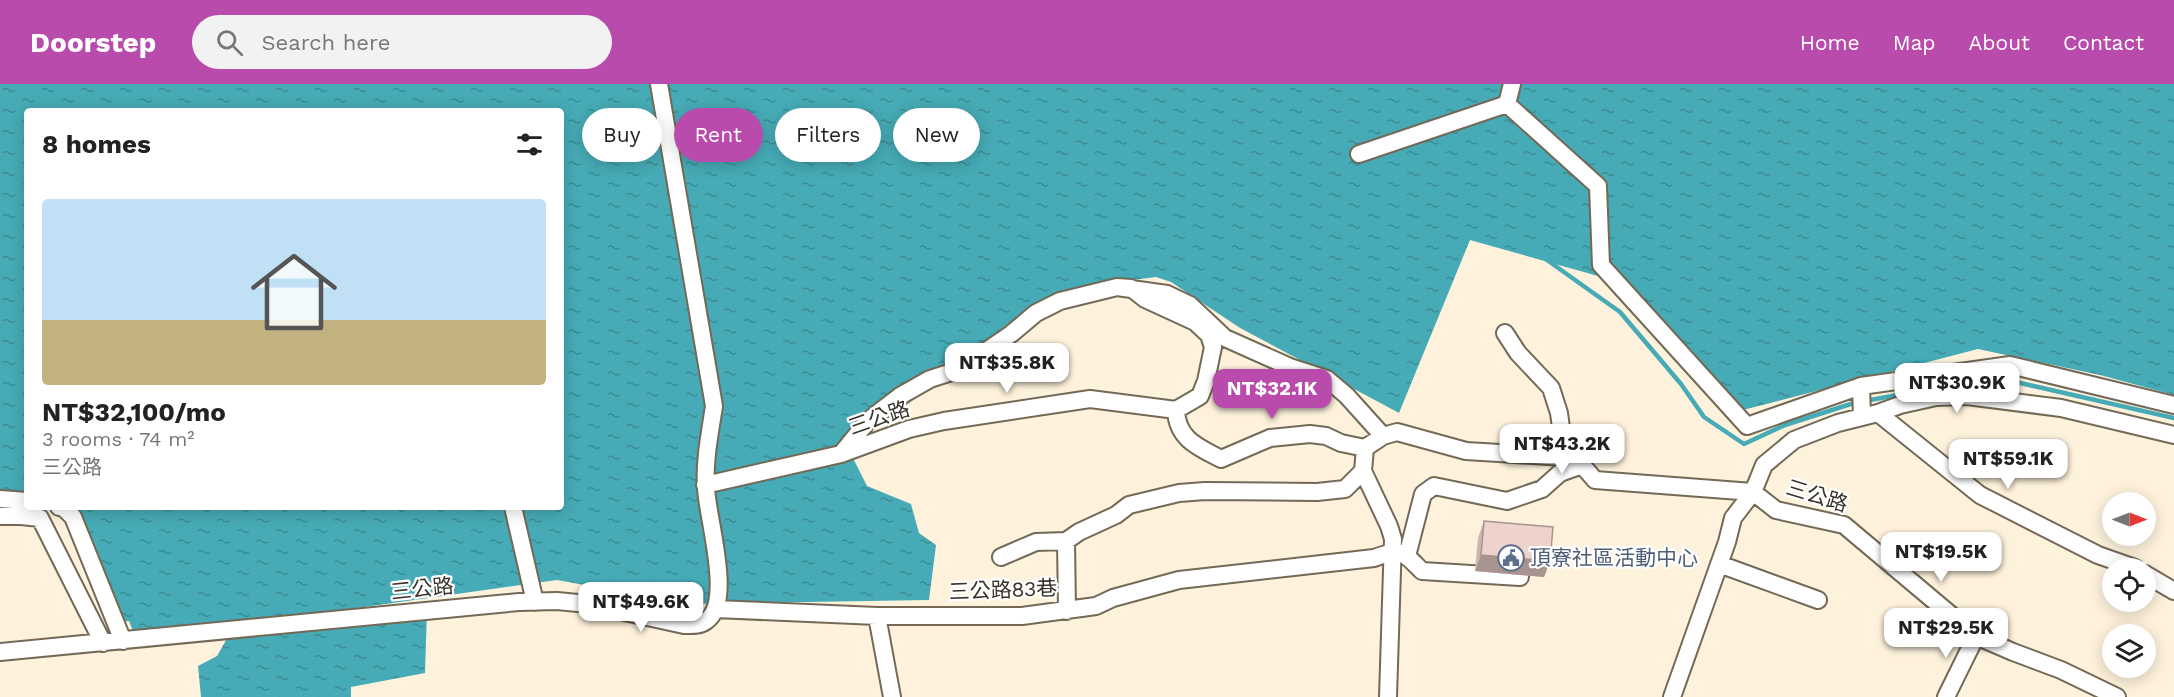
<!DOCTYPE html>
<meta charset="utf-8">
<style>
body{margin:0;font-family:"Work Sans","Noto Sans TC",sans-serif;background:#f2f2f2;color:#222;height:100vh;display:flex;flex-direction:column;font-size:22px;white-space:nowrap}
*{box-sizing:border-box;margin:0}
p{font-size:20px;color:#767676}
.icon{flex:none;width:33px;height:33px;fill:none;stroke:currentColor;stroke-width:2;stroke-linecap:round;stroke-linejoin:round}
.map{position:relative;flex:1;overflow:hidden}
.panel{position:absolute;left:24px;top:24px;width:540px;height:402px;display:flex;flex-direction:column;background:#fff;border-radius:6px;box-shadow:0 3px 15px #0003}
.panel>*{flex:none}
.hud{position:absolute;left:582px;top:24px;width:570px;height:54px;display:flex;gap:12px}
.needle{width:39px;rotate:90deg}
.controls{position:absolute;left:2102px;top:408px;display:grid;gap:12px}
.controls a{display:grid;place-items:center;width:54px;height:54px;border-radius:50%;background:#fff;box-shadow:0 3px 15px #0003;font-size:30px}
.price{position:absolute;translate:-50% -51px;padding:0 14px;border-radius:12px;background:#fff;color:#222;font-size:20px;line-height:39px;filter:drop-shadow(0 2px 3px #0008)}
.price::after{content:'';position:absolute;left:50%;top:36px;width:18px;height:14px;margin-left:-9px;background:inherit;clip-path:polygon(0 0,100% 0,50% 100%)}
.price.active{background:#b84bab;color:#fff}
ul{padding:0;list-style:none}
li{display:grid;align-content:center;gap:12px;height:318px;padding:0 18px}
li+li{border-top:2px solid #e0e0e0}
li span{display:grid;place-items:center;height:186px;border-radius:6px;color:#555}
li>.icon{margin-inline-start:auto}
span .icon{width:108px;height:108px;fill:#fffc;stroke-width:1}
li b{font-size:26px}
h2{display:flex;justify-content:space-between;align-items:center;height:72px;padding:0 18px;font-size:26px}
.chip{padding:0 21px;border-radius:27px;background:#fff;box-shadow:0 3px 15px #0003;font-size:21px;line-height:54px}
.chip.active{background:#b84bab;color:#fff}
header{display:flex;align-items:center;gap:36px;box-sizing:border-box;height:84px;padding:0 30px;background:#b84bab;color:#fff}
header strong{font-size:28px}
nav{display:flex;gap:33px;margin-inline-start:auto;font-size:21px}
.search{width:420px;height:54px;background:#f2f2f2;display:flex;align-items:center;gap:15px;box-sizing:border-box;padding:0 21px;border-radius:33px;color:#767676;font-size:22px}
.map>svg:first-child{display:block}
</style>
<header>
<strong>Doorstep</strong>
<div class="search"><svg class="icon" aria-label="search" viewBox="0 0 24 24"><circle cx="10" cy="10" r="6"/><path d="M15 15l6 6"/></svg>Search here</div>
<nav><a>Home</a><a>Map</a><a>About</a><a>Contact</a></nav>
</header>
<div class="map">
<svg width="2174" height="613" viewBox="0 0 2174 613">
<defs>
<pattern id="water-ripples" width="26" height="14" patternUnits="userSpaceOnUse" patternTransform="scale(1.5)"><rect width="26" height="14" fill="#46abb6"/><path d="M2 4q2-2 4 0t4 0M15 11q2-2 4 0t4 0" fill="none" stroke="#3b8c94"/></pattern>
</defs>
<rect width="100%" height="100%" fill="#fef2dc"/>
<path fill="url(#water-ripples)" d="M0,0H2174V311L2100,291L1978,265L1743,326L1605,194L1470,156L1399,329L1240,244L1171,198L1156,193L1080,203L1020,237L848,364L867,402L911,420L919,449L936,461L929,516L690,520L557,496L136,555L129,537L118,538L74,423H561V27H27V417L0,415Z
M427,525L425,589L351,603V613H201L198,582L217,572L229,551Z"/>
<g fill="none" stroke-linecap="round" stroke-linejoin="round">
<path stroke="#46abb6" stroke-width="4.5" d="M1547,176L1620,228L1681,300L1704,333L1744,360L1785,341L1857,318
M1865,317L1994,293L2174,334"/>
<g stroke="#736956" stroke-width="20">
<path id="minor" d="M1507,20L1512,0
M1359,70L1507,20L1598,102L1601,181L1747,342L1861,302L2010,281L2174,321
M1505,249L1518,269L1551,304L1559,329L1565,373
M1861,302L1862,333
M1176,326C1177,355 1198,363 1221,375L1270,354L1310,350L1326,352L1341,359L1365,364
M1878,329L1980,411L2098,471L2135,484
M841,370L868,337L883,325L900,312L930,295L958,286L1011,250L1036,229L1060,217L1117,203L1167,210L1190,221L1225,254L1290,283L1327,295L1347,312L1383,352
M1363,387L1389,442L1393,455L1388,613
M705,401L841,370L909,345L944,337L1090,315L1176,326L1200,312L1206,297L1213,263L1209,251L1195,238L1145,215L1131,204L1117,203
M0,415L27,417
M59,423L64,424L73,433L123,557
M513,423L535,518
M0,432H21L40,434L103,559
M1066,457L1067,527
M1407,472L1423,410L1434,402L1507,417L1542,405L1560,389L1582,381
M1001,473L1036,458L1066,457L1079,448L1116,431L1129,421L1179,409L1205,407L1317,408L1345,405L1363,387L1365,364L1383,352L1397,348L1466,367L1565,373L1582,381L1595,396L1753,408L1776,426L1844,441L1976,552L2013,568L2061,586L2117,613
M1719,480L1818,516
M2145,490L2174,507
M715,525L877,532H1022L1096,522L1113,514L1179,496L1374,474C1402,464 1402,467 1422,487L1520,493
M877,532L892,613
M0,568L519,518L557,517L588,520L684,541C692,541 699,542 706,537C734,519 707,433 706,404C704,377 710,349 714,322L659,0
M1672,613L1727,458L1733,434L1753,408L1764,381L1794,356L1838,339L1878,329L1900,321L1936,313L1967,312L2061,324L2174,351
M1946,613L1976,552"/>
</g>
<use href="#minor" stroke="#fff" stroke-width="16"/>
</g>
<path fill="#cdb5af" d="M1484,437L1550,477L1544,493L1475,487L1478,454Z"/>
<path fill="#a7938f" d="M1481,471L1550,477L1544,493L1475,487Z"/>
<path fill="#eed2cc" stroke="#a7938f" stroke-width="1.5" d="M1484,437L1553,443L1550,477L1481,471Z"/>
<defs>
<g id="civic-ring" transform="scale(1.35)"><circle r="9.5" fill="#fff" stroke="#5c6f8a" stroke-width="1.5"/><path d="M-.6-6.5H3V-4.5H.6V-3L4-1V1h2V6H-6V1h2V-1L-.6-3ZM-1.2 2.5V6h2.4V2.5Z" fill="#5c6f8a"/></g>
</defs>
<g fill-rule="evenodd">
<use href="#civic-ring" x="1511" y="474"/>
</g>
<g text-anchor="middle" stroke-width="4.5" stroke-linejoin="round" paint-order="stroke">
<g font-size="21" fill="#39342b" stroke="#fff">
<text transform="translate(879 334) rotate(-19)" y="7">三公路</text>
<text transform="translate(1817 412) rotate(17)" y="7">三公路</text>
<text transform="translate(422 505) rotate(-6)" y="7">三公路</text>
<text transform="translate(1003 506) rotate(-2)" y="7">三公路83巷</text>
</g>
<g font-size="21" fill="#4e5e75" stroke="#fff" text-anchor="start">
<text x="1530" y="481">頂寮社區活動中心</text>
</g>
</g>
</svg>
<div class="controls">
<a><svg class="needle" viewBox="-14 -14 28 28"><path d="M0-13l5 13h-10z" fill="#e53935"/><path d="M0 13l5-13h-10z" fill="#767676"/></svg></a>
<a><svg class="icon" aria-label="locate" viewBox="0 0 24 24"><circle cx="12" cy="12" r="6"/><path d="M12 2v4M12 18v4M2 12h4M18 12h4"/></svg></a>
<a><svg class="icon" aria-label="layers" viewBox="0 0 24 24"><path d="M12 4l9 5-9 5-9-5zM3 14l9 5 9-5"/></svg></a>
</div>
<b class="price" style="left:1007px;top:310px">NT$35.8K</b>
<b class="price" style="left:1957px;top:330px">NT$30.9K</b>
<b class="price active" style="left:1272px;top:336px">NT$32.1K</b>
<b class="price" style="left:1562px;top:391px">NT$43.2K</b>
<b class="price" style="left:2008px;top:406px">NT$59.1K</b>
<b class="price" style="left:1941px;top:499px">NT$19.5K</b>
<b class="price" style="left:641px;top:549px">NT$49.6K</b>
<b class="price" style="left:1946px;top:575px">NT$29.5K</b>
<div class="hud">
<a class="chip">Buy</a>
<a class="chip active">Rent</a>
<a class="chip">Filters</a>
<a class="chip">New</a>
</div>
<section class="panel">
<h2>8 homes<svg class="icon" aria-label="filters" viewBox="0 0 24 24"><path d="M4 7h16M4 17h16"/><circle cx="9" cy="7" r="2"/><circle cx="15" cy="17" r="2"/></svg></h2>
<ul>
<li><span style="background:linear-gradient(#bfe0f5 65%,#c2b280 0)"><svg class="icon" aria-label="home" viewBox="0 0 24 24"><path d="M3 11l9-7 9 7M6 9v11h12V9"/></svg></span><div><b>NT$32,100/mo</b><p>3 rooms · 74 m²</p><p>三公路</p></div></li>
</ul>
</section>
</div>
